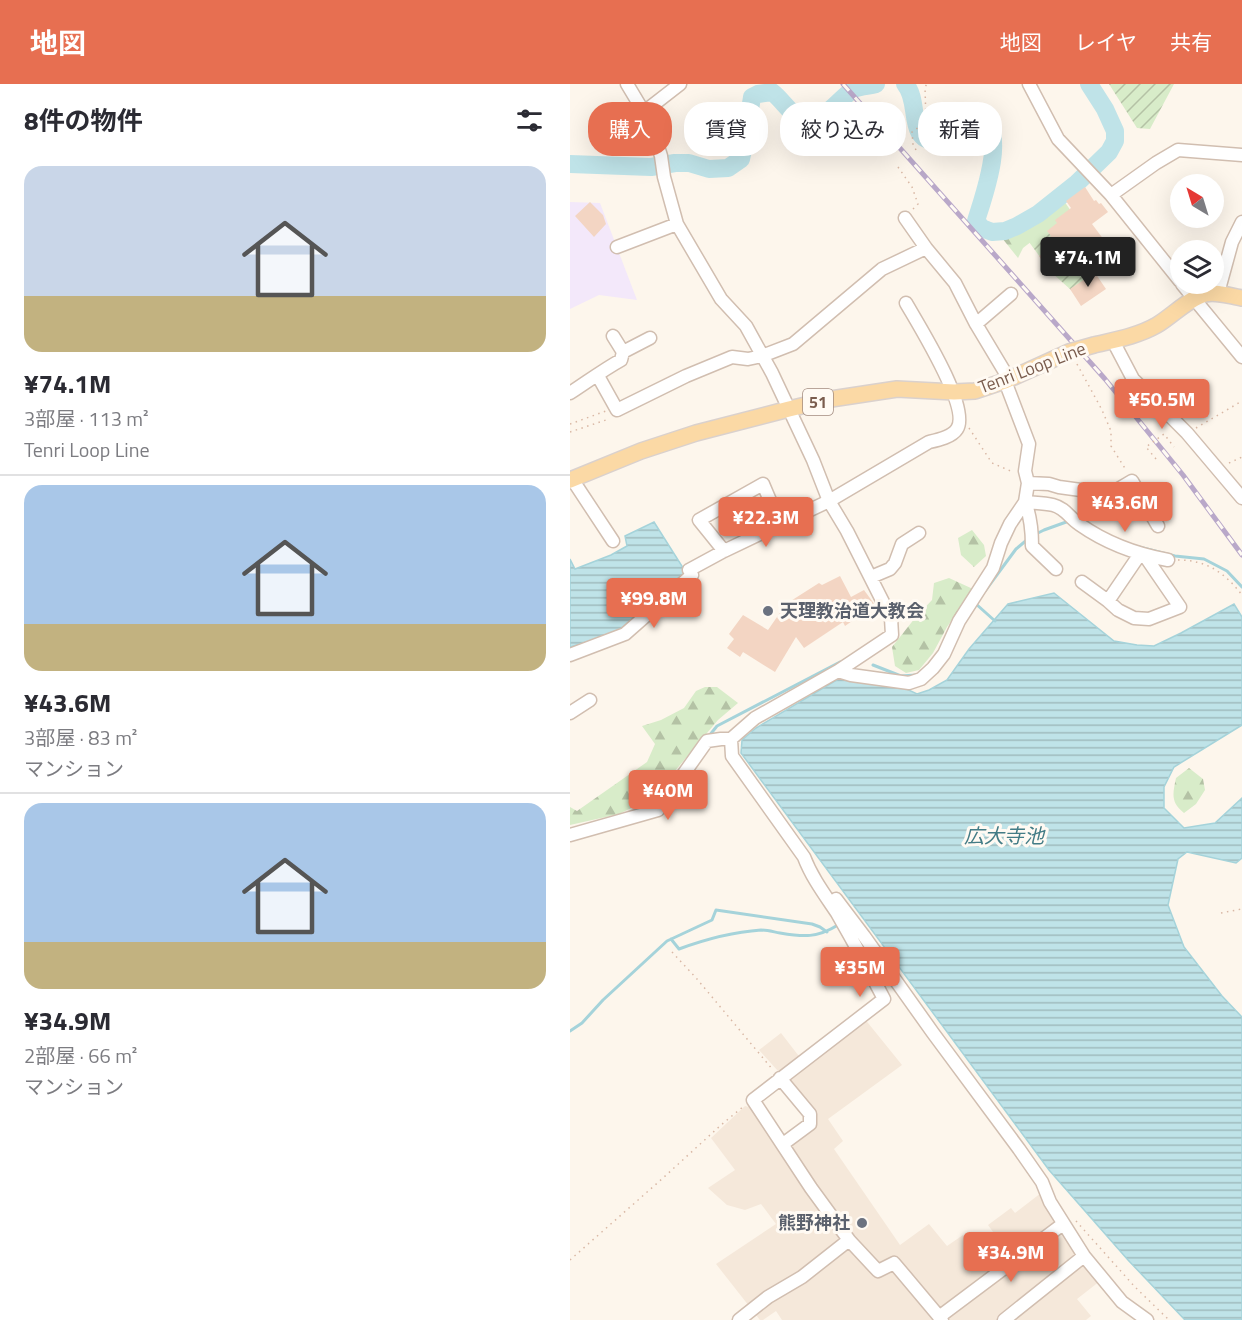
<!DOCTYPE html>
<html lang="ja">
<meta charset="utf-8">
<style>
body{margin:0;font-family:"Titillium Web","Noto Sans JP",sans-serif;background:#f7f7f7;color:#2b2b33;height:100vh;display:flex;flex-direction:column;font-size:22px;white-space:nowrap}
*{box-sizing:border-box;margin:0}
p{font-size:20px;color:#7c7c81}
.icon{flex:none;width:33px;height:33px;fill:none;stroke:currentColor;stroke-width:2;stroke-linecap:round;stroke-linejoin:round}
.map{position:relative;flex:1;overflow:hidden}
.drawer{display:flex;flex-direction:column;background:#fff;width:570px}
.drawer>*{flex:none}
.banner{position:absolute;left:18px;top:18px;width:564px;height:54px;display:flex;gap:12px}
.needle{width:39px;rotate:322deg}
.fabs{position:absolute;left:600px;top:90px;display:grid;gap:12px}
.fabs a{display:grid;place-items:center;width:54px;height:54px;border-radius:50%;background:#fff;box-shadow:0 6px 24px #0002;font-size:30px}
.price{position:absolute;translate:-50% -51px;padding:0 14px;border-radius:6px;background:#e76f51;color:#fff;font-size:20px;line-height:39px;filter:drop-shadow(0 2px 3px #0008)}
.price::after{content:'';position:absolute;left:50%;top:36px;width:18px;height:14px;margin-left:-9px;background:inherit;clip-path:polygon(0 0,100% 0,50% 100%)}
.price.current{background:#222;color:#fff}
ul{padding:0;list-style:none}
li{display:grid;align-content:center;gap:12px;height:318px;padding:0 24px}
li+li{border-top:2px solid #e1e1e2}
li span{display:grid;place-items:center;height:186px;border-radius:18px;color:#555}
li>.icon{margin-inline-start:auto}
span .icon{width:108px;height:108px;fill:#fffc;stroke-width:1}
li b{font-size:26px}
h2{display:flex;justify-content:space-between;align-items:center;height:72px;padding:0 24px;font-size:26px}
.chip{padding:0 21px;border-radius:24px;background:#fff;box-shadow:0 6px 24px #0002;font-size:21px;line-height:54px}
.chip.current{background:#e76f51;color:#fff}
header{display:flex;align-items:center;gap:36px;box-sizing:border-box;height:84px;padding:0 30px;background:#e76f51;color:#fff}
header strong{font-size:28px}
nav{display:flex;gap:33px;margin-inline-start:auto;font-size:21px}
main{display:flex;flex:1;min-height:0}
.map>svg:first-child{display:block}
</style>
<header>
<strong>地図</strong>
<nav><a>地図</a><a>レイヤ</a><a>共有</a></nav>
</header>
<main>
<section class="drawer">
<h2>8件の物件<svg class="icon" aria-label="filters" viewBox="0 0 24 24"><path d="M4 7h16M4 17h16"/><circle cx="9" cy="7" r="2"/><circle cx="15" cy="17" r="2"/></svg></h2>
<ul>
<li><span style="background:linear-gradient(#c9d6e8 70%,#c2b280 0)"><svg class="icon" aria-label="home" viewBox="0 0 24 24"><path d="M3 11l9-7 9 7M6 9v11h12V9"/></svg></span><div><b>¥74.1M</b><p>3部屋 · 113 m²</p><p>Tenri Loop Line</p></div></li>
<li><span style="background:linear-gradient(#a9c7e8 75%,#c2b280 0)"><svg class="icon" aria-label="home" viewBox="0 0 24 24"><path d="M3 11l9-7 9 7M6 9v11h12V9"/></svg></span><div><b>¥43.6M</b><p>3部屋 · 83 m²</p><p>マンション</p></div></li>
<li><span style="background:linear-gradient(#a9c7e8 75%,#c2b280 0)"><svg class="icon" aria-label="home" viewBox="0 0 24 24"><path d="M3 11l9-7 9 7M6 9v11h12V9"/></svg></span><div><b>¥34.9M</b><p>2部屋 · 66 m²</p><p>マンション</p></div></li>
</ul>
</section>
<div class="map">
<svg width="672" height="1236" viewBox="0 0 672 1236">
<defs>
<pattern id="forest-firs" width="22" height="20" patternUnits="userSpaceOnUse" patternTransform="scale(1.5)"><rect width="22" height="20" fill="#d8ecc9"/><path d="M5 1l3.5 6h-7zM16 11l3.5 6h-7z" fill="#b4c2a5"/></pattern>
<pattern id="garden-furrows" width="10" height="10" patternUnits="userSpaceOnUse" patternTransform="scale(1.5)"><rect width="10" height="10" fill="#d8ecc9"/><path d="M-1 1l2-2M0 10L10 0M9 11l2-2" fill="none" stroke="#b4c2a5"/></pattern>
<pattern id="water-rules" width="6" height="5" patternUnits="userSpaceOnUse" patternTransform="scale(1.5)"><rect width="6" height="5" fill="#bfe3e8"/><path d="M0 2.5h6" fill="none" stroke="#a0bbbe"/></pattern>
</defs>
<rect width="100%" height="100%" fill="#fdf6ec"/>
<path fill="#f5e8da" d="M294,934L332,981L258,1035L273,1057L264,1065L330,1161L359,1140L377,1162L393,1151L400,1161L405,1158L411,1164L426,1152L418,1141L441,1124L445,1129L471,1109L530,1197L507,1215L521,1232L516,1236H212L206,1227L193,1236H190L146,1180L206,1140L191,1120L175,1126L157,1121L138,1104L165,1086L141,1054L175,1022L179,1023L212,1066L245,1039L217,997L189,966L211,949L235,980Z"/>
<path fill="#f3e8fa" d="M0,118L30,119L67,216L29,211L0,225Z"/>
<path fill="url(#forest-firs)" d="M494,117L501,127L453,164L448,174L432,154L454,147Z
M402,446L414,461L416,472L404,483L391,471L388,454Z
M379,494L403,505L377,543L363,569L349,586L336,589L325,582L322,563L345,534L362,516L364,499Z
M135,603H147L168,619L148,636L82,714L49,730L0,741V723L7,727L77,678L85,660L72,642L91,636L114,624L126,607Z
M619,684L633,695L635,706L626,720L614,729C600,718 603,709 606,694Z"/>
<path fill="url(#garden-furrows)" d="M539,0H604L580,45L567,44Z
M498,127L516,153L522,192L501,206L481,188L459,158Z"/>
<path fill="url(#water-rules)" stroke="#a5d3da" stroke-width="1.5" d="M84,438L117,490L52,547L0,563V475L5,485L41,471L57,462L55,452Z
M484,509L544,557L567,561L584,562L611,549L664,520L672,533V641L604,683L594,703V724L614,744L645,739L672,714V774L666,779L617,768L608,775L598,821L614,863L652,912L672,933V1236H615L558,1176L479,1086L171,669L172,656L186,644L270,594L326,600L347,610L359,606L377,596L399,565L438,520Z"/>
<g fill="none" stroke-linecap="round" stroke-linejoin="round">
<path stroke="#a5d3da" stroke-width="3" d="M466,450L474,446L499,437
M565,462L605,472L634,475L657,487L672,503
M415,507L446,465L458,455
M406,520L425,537
M303,581L331,592L346,591
M139,652L147,642L270,578
M101,855L109,865C136,855 163,848 191,846C198,846 204,848 210,849C234,853 247,854 268,841
M0,947L12,939L33,916L97,857L142,836L146,826L242,840L250,843L257,848"/>
<path stroke="#bfe3e8" stroke-width="18" d="M335,0C351,17 336,57 366,57L403,35C406,35 411,35 413,37C437,50 412,117 406,137L412,144L422,148L435,147L447,142L468,130L507,99L539,68L545,57V47L535,25L519,0
M0,80L81,83L105,79H119L139,85L158,84L171,75L176,52L182,13L188,10L202,8C213,16 220,31 233,35C252,42 269,14 284,5C290,2 299,2 306,0"/>
</g>
<path fill="#f3d5c3" d="M515,103L524,117L526,116L529,120L531,119L538,128L522,140L540,164L520,178L523,168L501,184L492,171L475,181L469,172L482,164L476,156L481,152L477,147L487,139L485,136L501,124L496,117Z
M20,118L33,131L36,140L24,153L5,132Z
M519,180L536,205L511,222L500,205L515,195Z
M270,492L281,513L294,506L305,521L275,542L273,538L234,564L226,553L205,588L173,568L170,573L157,564L164,555L159,550L173,531L198,546L216,520L249,499L252,501Z"/>
<g fill="none" stroke-linecap="round" stroke-linejoin="round">
<g stroke="#d1beb0" stroke-width="15">
<path id="minor" d="M57,0L81,40L91,72L94,93L107,140L151,215L176,242L202,289L243,376L259,417L277,447L321,534L322,551L268,587L185,634L161,655L162,672L234,773C242,794 255,811 267,829C283,857 299,886 314,915L183,1016L241,1104L279,1156L232,1193L198,1213L169,1236
M459,0L488,55L541,111L610,197
M74,28L110,0
M541,111L586,79L608,66L672,71
M47,163L107,140
M356,164L385,199L406,240L439,295
M612,200L672,273
M648,209L662,158L672,138
M406,240L441,210
M43,252L53,268
M543,257L563,295L617,349L672,414
M28,292L47,326L116,292L162,273L178,275L192,272L223,260L312,185L356,164L335,134
M0,309C17,298 33,286 51,276L53,268L80,254
M2,395L43,457
M458,399L479,400L489,403L540,410L562,397L588,442
M154,467L129,436L193,400L210,440
M486,485L462,462C462,446 461,433 455,418C464,419 474,419 483,421C495,424 500,434 509,440C536,459 565,470 598,476
M301,493L320,485L325,479L332,460L349,449
M512,498L538,517L548,526L564,534L579,535L610,523L575,472
M538,517L570,470
M0,571L55,550L122,491L119,486L154,467L259,417L359,358C368,356 382,353 387,345C401,324 348,240 336,219
M268,587L281,591L339,599L351,595L363,584L374,570L389,537L423,484L431,459L440,440L455,418L458,399L455,387L459,360L435,297
M0,629L20,616
M0,751L88,726L137,657L151,655H161
M266,815L294,852L363,949L449,1065L472,1098L480,1118L514,1172L552,1218L577,1236
M210,994L240,1030V1040L213,1060
M279,1156L308,1187L324,1179L372,1236
M369,1233L493,1140
M434,1236L514,1172"/>
</g>
<g stroke="#dad1cd" stroke-width="18">
<path id="major" d="M524,261C545,256 568,252 587,241C602,232 618,215 635,210C646,207 660,212 672,214
M0,396L71,367L126,349L219,325L261,315L327,305L384,308L405,307L435,297L499,268"/>
</g>
<path stroke="#d9b8a5" stroke-width="1.5" stroke-dasharray="1.5 4.5" stroke-linecap="butt" d="M346,66L343,60L342,48L356,38L355,3L357,0
M328,83L342,103L348,120L343,125
M507,280L532,326L541,347V362L556,386
M0,340L36,327
M399,344L422,379L443,388
M626,344L672,317
M0,348L39,335
M659,379L672,373
M608,476C637,476 655,489 672,511
M651,829L672,825
M102,868L127,895L203,986
M506,1137L565,1203L599,1236
M0,1176L93,1094L151,1041L174,1022"/>
<use href="#minor" stroke="#fff" stroke-width="12"/>
<use href="#major" stroke="#fbd9a5" stroke-width="15"/>
<g stroke="#b9a8c9" stroke-width="5">
<path id="rail" d="M273,0L535,295L613,391L672,471"/>
</g>
<use href="#rail" stroke="#fffaf3" stroke-width="3" stroke-dasharray="9" stroke-linecap="butt"/>
<g stroke="#dad1cd" stroke-width="18" stroke-linecap="butt">
<path id="major-bridge" d="M499,268L524,261"/>
</g>
<path stroke="#d9b8a5" stroke-width="1.5" stroke-dasharray="1.5 4.5" stroke-linecap="butt" d="M586,375L576,363L594,350L604,363"/>
<use href="#major-bridge" stroke="#fbd9a5" stroke-width="15"/>
</g>
<g fill="#6b7280" stroke="#fffaf3" stroke-width="2">
<circle cx="198" cy="527" r="6"/>
<circle cx="292" cy="1139" r="6"/>
</g>
<g text-anchor="middle" stroke-width="6" stroke-linejoin="round" paint-order="stroke">
<rect fill="#fffaf3" stroke="#a28b7f" stroke-width="1.5" x="233" y="305" width="30" height="26" rx="4.5"/>
<g font-size="16" font-weight="bold" fill="#7a5c4d">
<text x="248" y="324">51</text>
</g>
<g font-size="18" fill="#7a5c4d" stroke="#fffaf3">
<text transform="translate(462 284) rotate(-21)" y="6">Tenri Loop Line</text>
</g>
<g font-size="18" font-weight="bold" fill="#5b616d" stroke="#fffaf3" text-anchor="start">
<text x="210" y="533">天理教治道大教会</text>
<text x="280" y="1145" text-anchor="end">熊野神社</text>
</g>
<g font-size="20" font-style="italic" fill="#437c86" stroke="#fffaf3">
<text x="434" y="759">広大寺池</text>
</g>
</g>
</svg>
<div class="fabs">
<a><svg class="needle" viewBox="-14 -14 28 28"><path d="M0-13l5 13h-10z" fill="#e53935"/><path d="M0 13l5-13h-10z" fill="#7c7c81"/></svg></a>
<a><svg class="icon" aria-label="layers" viewBox="0 0 24 24"><path d="M12 4l9 5-9 5-9-5zM3 14l9 5 9-5"/></svg></a>
</div>
<b class="price current" style="left:518px;top:204px">¥74.1M</b>
<b class="price" style="left:592px;top:346px">¥50.5M</b>
<b class="price" style="left:555px;top:449px">¥43.6M</b>
<b class="price" style="left:196px;top:464px">¥22.3M</b>
<b class="price" style="left:84px;top:545px">¥99.8M</b>
<b class="price" style="left:98px;top:737px">¥40M</b>
<b class="price" style="left:290px;top:914px">¥35M</b>
<b class="price" style="left:441px;top:1199px">¥34.9M</b>
<div class="banner">
<a class="chip current">購入</a>
<a class="chip">賃貸</a>
<a class="chip">絞り込み</a>
<a class="chip">新着</a>
</div>
</div>
</main>
